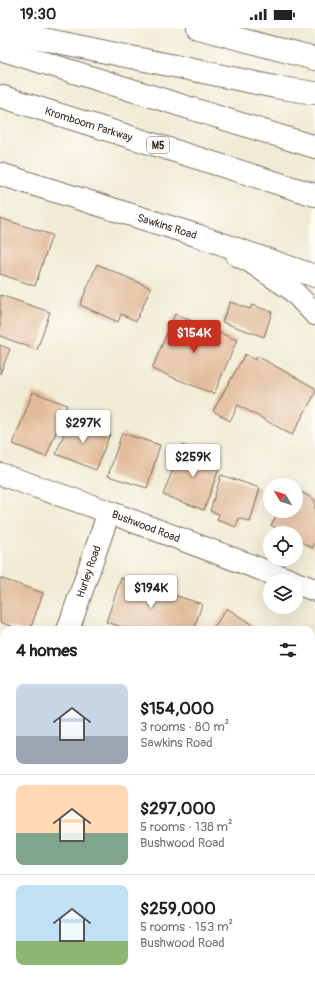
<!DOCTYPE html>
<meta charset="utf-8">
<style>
body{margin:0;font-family:Pangolin,sans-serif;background:#f6f6f6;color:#222;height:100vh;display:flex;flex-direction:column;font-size:15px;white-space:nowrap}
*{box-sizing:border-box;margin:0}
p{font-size:13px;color:#767676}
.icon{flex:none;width:22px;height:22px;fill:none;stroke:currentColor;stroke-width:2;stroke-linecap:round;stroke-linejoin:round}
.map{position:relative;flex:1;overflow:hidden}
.drawer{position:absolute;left:0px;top:598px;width:315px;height:356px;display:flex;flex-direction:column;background:#fff;border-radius:12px 12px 0 0;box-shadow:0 4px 16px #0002}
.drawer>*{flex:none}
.needle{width:26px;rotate:309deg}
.fabs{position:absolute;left:263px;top:450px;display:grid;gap:8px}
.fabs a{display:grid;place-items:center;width:40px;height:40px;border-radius:50%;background:#fff;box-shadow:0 4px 16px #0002;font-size:20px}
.price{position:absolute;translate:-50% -34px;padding:0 9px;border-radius:4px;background:#fff;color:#222;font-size:13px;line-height:26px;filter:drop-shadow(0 1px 2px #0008)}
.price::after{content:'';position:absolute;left:50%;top:24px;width:12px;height:9px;margin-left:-6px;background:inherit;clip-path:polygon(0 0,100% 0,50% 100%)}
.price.active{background:#c8321e;color:#fff}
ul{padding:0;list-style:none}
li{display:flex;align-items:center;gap:12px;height:100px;padding:0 16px}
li+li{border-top:1px solid #e0e0e0}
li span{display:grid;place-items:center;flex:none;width:112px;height:80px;border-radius:8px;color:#555}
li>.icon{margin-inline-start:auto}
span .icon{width:48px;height:48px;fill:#fffc;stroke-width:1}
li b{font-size:17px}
h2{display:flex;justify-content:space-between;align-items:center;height:48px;padding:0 16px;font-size:17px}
.status{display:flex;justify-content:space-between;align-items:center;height:28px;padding:0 20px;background:#fff;direction:ltr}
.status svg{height:11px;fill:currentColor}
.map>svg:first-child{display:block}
</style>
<div class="status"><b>19:30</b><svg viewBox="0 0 49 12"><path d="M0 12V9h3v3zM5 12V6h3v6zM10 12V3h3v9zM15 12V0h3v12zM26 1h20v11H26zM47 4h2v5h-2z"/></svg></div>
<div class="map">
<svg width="315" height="954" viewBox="0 0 315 954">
<rect width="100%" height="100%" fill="#fdfcf7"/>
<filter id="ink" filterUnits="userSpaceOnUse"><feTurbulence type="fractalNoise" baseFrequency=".025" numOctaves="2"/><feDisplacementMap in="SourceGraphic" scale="8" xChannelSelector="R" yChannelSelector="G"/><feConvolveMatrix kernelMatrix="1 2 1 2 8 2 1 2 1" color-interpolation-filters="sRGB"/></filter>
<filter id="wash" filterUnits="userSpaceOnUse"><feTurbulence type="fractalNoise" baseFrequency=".012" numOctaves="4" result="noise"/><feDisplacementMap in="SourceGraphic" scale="16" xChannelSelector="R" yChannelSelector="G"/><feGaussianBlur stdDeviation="0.9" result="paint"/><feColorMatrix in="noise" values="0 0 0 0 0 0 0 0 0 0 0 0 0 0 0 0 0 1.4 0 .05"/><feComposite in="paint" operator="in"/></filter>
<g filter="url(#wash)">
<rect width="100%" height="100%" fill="#f1ecd5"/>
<g id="blocks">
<path fill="#e2bc9a" d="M0,190L52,207L35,258L0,246Z
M97,236L151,260L136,293L121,286L118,294L80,277Z
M0,267L50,284L37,322L0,308Z
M230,274L250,281L252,277L272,284L264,309L222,294Z
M175,286L237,312L214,366L152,341Z
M0,317L10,321L0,346Z
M245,326L255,332L257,328L315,360V366L292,407L238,377L230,393L213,383Z
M33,364L67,377L46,429L13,416Z
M70,391L110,406L96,442L56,426Z
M122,405L160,417L147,460L108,448Z
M182,417L222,432L204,482L163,467Z
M221,447L260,460L250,494L239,490L236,499L217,492L219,486L210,483Z
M296,461L315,472V514L312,520L296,511V505H286L271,497L279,483H296Z
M0,550L43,565L30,602H22L0,594Z
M121,550L202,576L194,602H132L106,594Z
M227,580L260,602H212Z
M311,800L315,802V857L311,855Z
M311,888L315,890V948L311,946Z
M2,918L4,919V950H48L46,954H0V921Z
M134,950H170L168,954H144Z"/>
</g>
</g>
<g filter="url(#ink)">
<use href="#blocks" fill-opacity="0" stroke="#7b6e5e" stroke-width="1"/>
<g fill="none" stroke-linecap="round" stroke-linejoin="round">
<g stroke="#7b6e5e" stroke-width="24">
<g id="minor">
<path d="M237,227L251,234L291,261L315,286"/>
<path id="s1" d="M0,446L109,484L292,553"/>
<path d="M296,555L315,562"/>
<path id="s2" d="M68,602L109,484"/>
<path d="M311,676L315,665"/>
<path d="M0,795L4,784"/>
<path d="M211,954L213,950"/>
</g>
</g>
<g stroke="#7b6e5e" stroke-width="24">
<g id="major">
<path d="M198,0L315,31"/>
<path id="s3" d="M0,146L199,208L315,248"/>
</g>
</g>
<g stroke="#7b6e5e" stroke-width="24">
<g id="highway">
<path d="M0,2L275,59L315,65"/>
<path d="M0,21L315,119"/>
<path id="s4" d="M0,68L315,167"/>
</g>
</g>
<use href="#minor" stroke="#fff" stroke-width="22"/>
<use href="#major" stroke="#fff" stroke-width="22"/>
<use href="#highway" stroke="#fff" stroke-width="22"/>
</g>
</g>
<g text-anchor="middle" stroke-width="4" stroke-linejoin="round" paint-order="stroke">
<rect fill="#fdfcf7" stroke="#75695f" stroke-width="1" x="147" y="109" width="22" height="16" rx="3"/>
<g font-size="10" font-weight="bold" fill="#3b2a1e">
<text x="158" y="121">M5</text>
</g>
<g font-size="11" fill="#3b2a1e" stroke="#fdfcf7">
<text dy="4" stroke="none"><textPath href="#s4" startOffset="93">Kromboom Parkway</textPath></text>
<text dy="4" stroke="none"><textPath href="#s3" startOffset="175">Sawkins Road</textPath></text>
<text dy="4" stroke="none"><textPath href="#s1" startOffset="155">Bushwood Road</textPath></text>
<text dy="4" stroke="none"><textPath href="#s2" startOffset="62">Hurley Road</textPath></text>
</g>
</g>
</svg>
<div class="fabs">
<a><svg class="needle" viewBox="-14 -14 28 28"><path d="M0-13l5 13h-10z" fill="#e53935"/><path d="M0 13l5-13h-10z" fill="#767676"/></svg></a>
<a><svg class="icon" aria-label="locate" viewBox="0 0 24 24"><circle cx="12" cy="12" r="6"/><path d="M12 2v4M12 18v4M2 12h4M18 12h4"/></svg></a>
<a><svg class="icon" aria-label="layers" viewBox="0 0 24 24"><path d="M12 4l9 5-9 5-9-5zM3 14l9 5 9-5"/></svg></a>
</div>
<b class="price active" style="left:194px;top:326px">$154K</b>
<b class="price" style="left:83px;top:416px">$297K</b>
<b class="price" style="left:193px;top:450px">$259K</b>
<b class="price" style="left:151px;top:581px">$194K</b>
<section class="drawer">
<h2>4 homes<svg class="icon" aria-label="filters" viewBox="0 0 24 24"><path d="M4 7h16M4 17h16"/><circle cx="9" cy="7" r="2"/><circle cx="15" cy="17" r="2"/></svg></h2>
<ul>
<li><span style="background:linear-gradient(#c9d6e8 65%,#9aa5b1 0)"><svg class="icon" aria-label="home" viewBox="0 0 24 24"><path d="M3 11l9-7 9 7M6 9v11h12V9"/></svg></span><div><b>$154,000</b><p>3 rooms · 80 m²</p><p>Sawkins Road</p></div></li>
<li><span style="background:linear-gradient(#ffd9b3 60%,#7fa58c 0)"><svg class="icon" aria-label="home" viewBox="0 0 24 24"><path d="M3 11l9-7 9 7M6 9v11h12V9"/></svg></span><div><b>$297,000</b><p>5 rooms · 138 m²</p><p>Bushwood Road</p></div></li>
<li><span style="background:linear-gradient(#bfe0f5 70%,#8fb573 0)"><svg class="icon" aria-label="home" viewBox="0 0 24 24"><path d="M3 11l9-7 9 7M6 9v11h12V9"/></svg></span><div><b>$259,000</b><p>5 rooms · 153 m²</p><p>Bushwood Road</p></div></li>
</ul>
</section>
</div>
